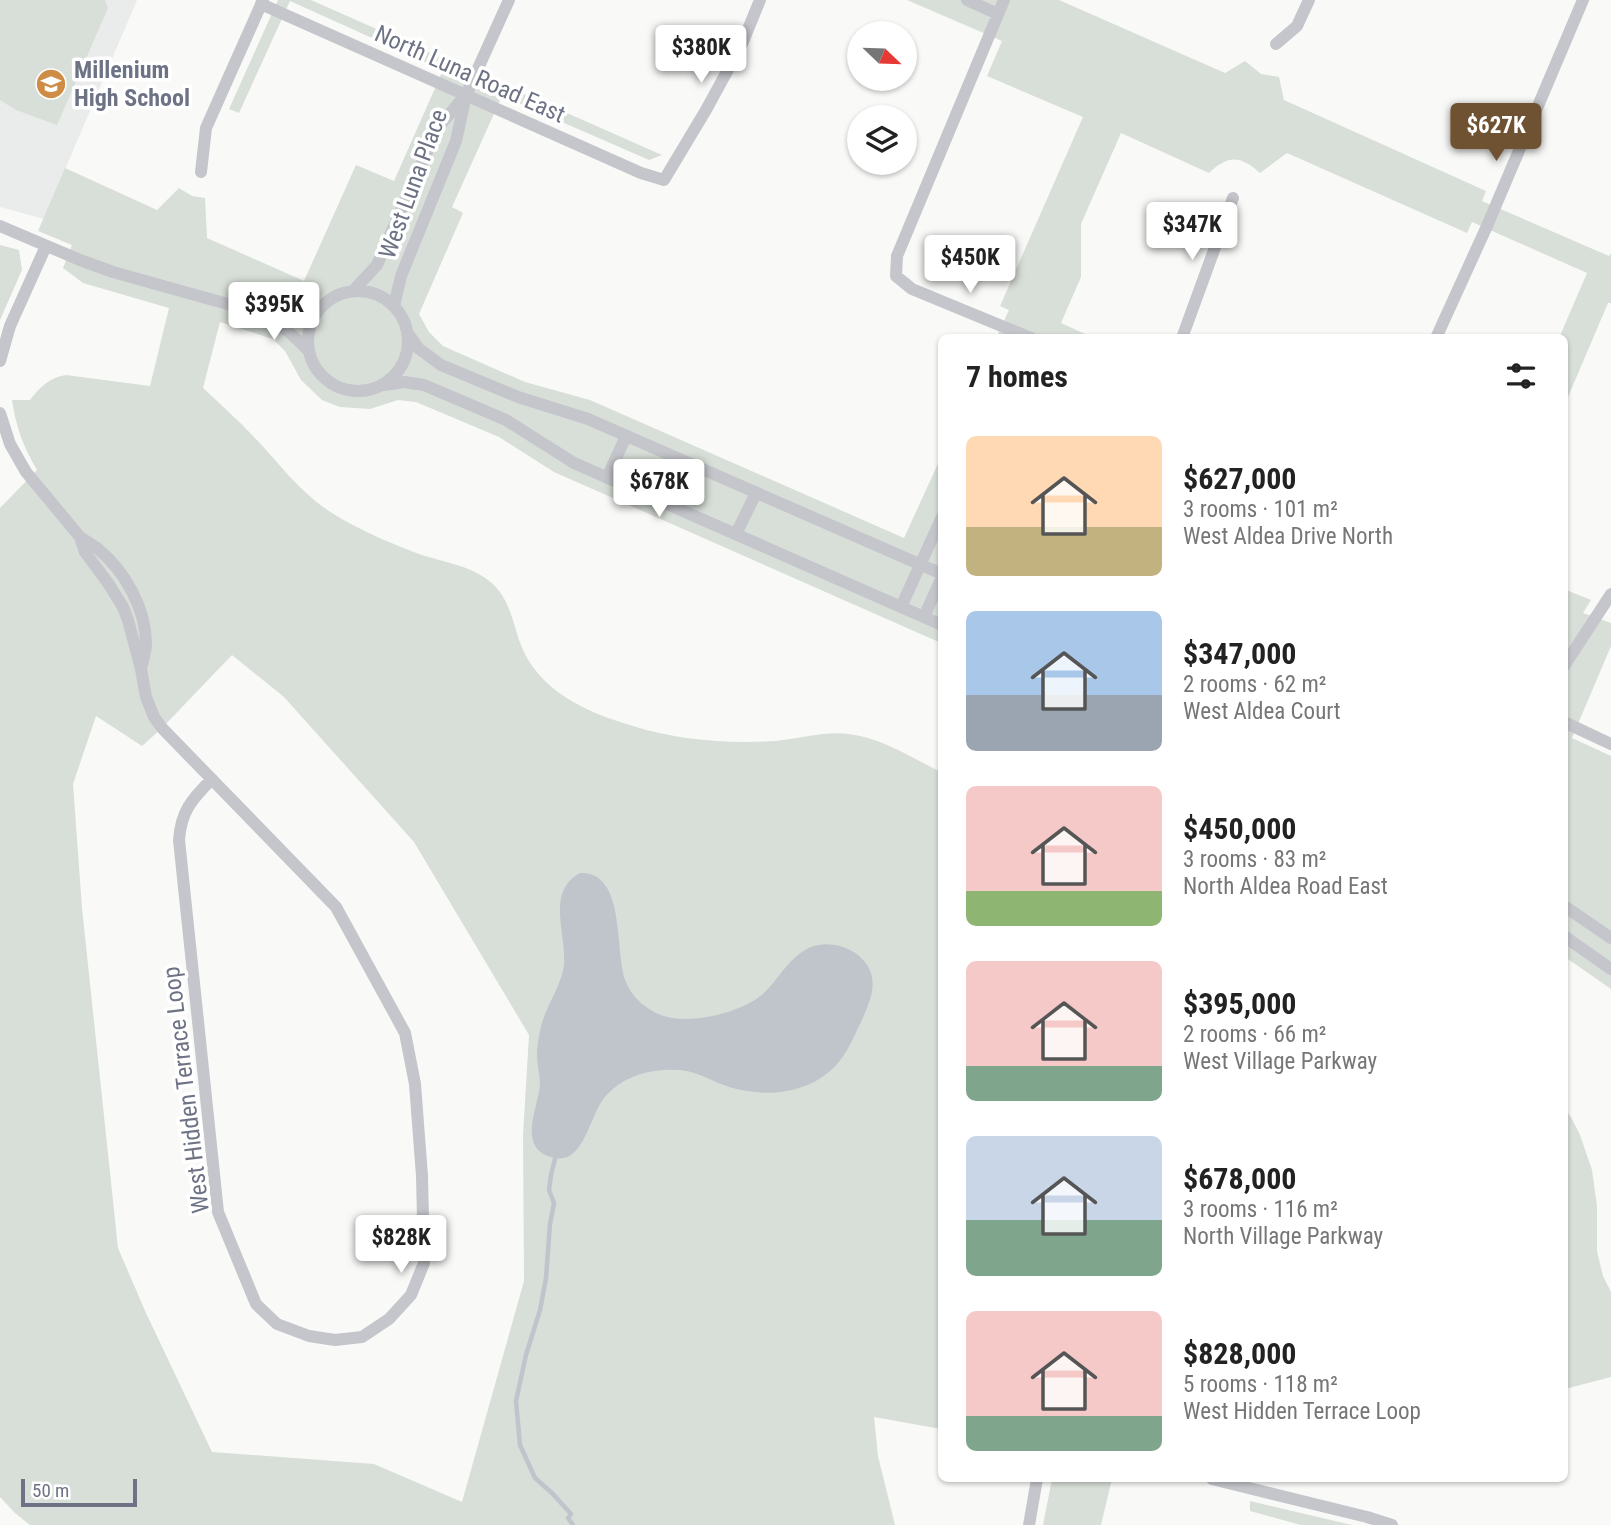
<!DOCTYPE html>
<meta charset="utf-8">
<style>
body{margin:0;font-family:"Roboto Condensed",sans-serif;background:#f2f2f2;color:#222;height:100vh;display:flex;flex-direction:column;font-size:26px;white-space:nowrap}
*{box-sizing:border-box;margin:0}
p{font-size:23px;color:#767676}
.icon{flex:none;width:38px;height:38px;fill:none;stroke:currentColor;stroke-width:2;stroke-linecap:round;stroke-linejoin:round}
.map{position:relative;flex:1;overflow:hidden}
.drawer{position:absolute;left:938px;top:334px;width:630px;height:1148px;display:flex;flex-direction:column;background:#fff;border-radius:10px;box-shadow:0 2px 5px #0004}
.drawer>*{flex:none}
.needle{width:46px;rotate:113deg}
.buttons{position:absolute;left:847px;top:21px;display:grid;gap:14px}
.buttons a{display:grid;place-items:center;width:70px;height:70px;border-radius:50%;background:#fff;box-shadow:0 2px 5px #0004;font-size:35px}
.scale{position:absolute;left:21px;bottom:18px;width:116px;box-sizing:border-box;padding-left:7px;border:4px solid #6d7385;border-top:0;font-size:19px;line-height:24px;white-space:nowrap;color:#6d7385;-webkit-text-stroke:5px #fff;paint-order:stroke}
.price{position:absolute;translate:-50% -60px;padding:0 16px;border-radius:7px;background:#fff;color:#222;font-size:23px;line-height:46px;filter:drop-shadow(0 2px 4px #0008)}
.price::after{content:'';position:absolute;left:50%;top:42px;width:21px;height:16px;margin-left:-10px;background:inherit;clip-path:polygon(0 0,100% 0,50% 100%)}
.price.selected{background:#6f5231;color:#fff}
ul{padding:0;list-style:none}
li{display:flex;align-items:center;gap:21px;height:175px;padding:0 28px}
li span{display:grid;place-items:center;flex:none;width:196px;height:140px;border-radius:10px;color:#555}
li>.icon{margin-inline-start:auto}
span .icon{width:84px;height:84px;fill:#fffc;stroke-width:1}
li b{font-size:30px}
h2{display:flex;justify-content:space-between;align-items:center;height:84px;padding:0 28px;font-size:30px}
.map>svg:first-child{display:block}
</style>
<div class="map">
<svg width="1611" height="1525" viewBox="0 0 1611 1525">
<rect width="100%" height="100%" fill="#f9faf8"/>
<path fill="#eaebeb" d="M0,0H137L44,219L0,207Z"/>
<path fill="#d8ded8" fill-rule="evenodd" d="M0,0H105L108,8L57,125L16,110L0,100Z
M278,0H311L662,155L649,160L502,96L452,207L463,213L419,314L429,332L443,346L525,382L590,400L904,538L941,457V643L554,472L499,437L416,402L398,400L370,409L340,407L322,400L301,380L285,351L273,339L220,322L203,388C220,404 237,419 253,436C279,463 300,493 332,513C359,530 390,543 419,554C442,562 469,565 488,580C508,595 512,618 519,640C536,690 585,712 633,726C678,740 728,744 775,741C800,739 823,731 849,734C882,738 912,758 941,772V1429L874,1417L878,1456L895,1525H30L15,1513L0,1497V508L37,470C23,446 16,427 12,400H30C41,386 49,378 66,375L150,386L169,308L83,283L63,268L72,245L38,231L65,168L157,210L179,188L192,196L205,198L207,238L304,281L356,165L394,181L443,70L290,1L239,113L229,109ZM232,655L284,697L414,842L529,1035L523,1135L524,1281L462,1502L374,1464L212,1452L146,1313L118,1248L82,908L73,784L96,716L142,746L162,728Z
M907,0H1059L1225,73L1245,61L1261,74L1279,77L1284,100L1486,191L1482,201L1609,256L1611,253V303H1608L1565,404L1564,338H1559L1587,273L1472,222L1467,233L1287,153L1260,173C1240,155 1228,155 1209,173L1121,133L1081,224V277L1061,323L1094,338H1072L1068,336L1067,338H996L1009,310L1000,306L1083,117L987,76L1002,41Z
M0,245L19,250L22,270L0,320Z
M1564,589L1591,600L1583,613L1611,623V646L1572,738L1611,756V989L1565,957Z
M1565,1108L1572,1119L1580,1135L1592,1170L1597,1206V1251L1603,1276L1611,1292V1377L1565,1389Z
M1052,1479H1112L1101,1525H1043Z
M1250,1501L1352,1525H1301L1250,1511Z"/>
<path fill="#c0c4cb" d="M580,873C627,871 614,954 626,982C632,998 648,1011 664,1016C691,1025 745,1012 765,992C780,977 790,956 811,947C833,938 867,951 872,977C875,993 867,1008 861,1022C852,1040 845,1059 829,1072C801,1095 763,1097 729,1087C711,1081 697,1071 679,1070C651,1068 622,1076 604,1098C589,1117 583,1168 551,1157C517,1147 538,1108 540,1085C540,1075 537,1065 537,1055C537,1046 539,1036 541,1026C546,1007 558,991 563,971C570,940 543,893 580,873Z"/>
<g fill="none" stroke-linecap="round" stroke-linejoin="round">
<path stroke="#c0c4cb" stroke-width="4.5" d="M555,1159L551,1175L549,1190L554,1203L550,1224L546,1278L540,1310L526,1355L516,1401L520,1445L535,1478L552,1493L571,1514L568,1518L573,1525"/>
<path stroke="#c4c6cb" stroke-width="12" d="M967,0L998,14
M1004,0L897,256L896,276L912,289L1031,338
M261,4L641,173L664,180L706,110L742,44L760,0
M1276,44L1297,26L1309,0
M201,172L206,128L263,0
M0,226L80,260L113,272L256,312L284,313L318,311
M353,291L377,265L437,129L463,98
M308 341a50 50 0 1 1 100 0a50 50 0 1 1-100 0Z
M394,306L401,276L456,141L466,95L509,0
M260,314L288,331L308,350
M407,332L418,348L441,365L518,397L588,419L942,574
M1182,338L1233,198
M1436,338L1487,226L1583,0
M0,361L10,326L46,246
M384,385L404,382L424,385L506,420L574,463L942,625
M0,413L10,444L26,472L80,537L85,552L108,583L123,607L128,620L141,669L146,697L154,717L162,728L336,907L405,1033L415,1084L422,1176L424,1263L411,1295L389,1319L362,1337L335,1340L309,1336L277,1324L256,1304L218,1212L179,840C181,811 192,799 212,779
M607,478L626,436
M736,534L756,493
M80,537C86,541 93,545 98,549C125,571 146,609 146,644C146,651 143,659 142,666
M901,607L942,517
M924,617L942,577
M1564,666L1611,594
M1564,722L1611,744
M1564,906L1611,938
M1564,936L1611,969
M1212,1479L1367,1517L1392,1525
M1029,1525L1037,1479"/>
</g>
<defs>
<g id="school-disc" transform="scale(1.575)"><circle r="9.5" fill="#ce8c44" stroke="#fff"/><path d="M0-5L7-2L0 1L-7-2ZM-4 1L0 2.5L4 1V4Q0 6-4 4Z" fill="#fff"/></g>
</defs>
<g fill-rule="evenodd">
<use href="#school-disc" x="51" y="84"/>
</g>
<g text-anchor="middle" stroke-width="7" stroke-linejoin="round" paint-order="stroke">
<g font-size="24" font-weight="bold" fill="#6d7385" stroke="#fff" text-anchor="start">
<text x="74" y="78">Millenium<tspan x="74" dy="28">High School</tspan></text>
</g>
<g font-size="24" fill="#6d7385" stroke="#fff">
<text transform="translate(470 74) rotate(24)" y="8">North Luna Road East</text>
<text transform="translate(413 184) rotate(-70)" y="8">West Luna Place</text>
<text transform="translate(186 1090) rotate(-97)" y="8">West Hidden Terrace Loop</text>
</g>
</g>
</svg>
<div class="buttons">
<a><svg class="needle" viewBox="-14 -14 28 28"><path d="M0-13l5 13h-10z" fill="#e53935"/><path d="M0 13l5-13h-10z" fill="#767676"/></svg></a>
<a><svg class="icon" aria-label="layers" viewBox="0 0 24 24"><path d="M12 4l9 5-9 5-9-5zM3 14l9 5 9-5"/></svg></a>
</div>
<div class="scale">50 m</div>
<b class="price" style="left:701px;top:85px">$380K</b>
<b class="price selected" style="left:1496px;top:163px">$627K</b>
<b class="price" style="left:1192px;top:262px">$347K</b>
<b class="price" style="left:970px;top:295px">$450K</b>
<b class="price" style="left:274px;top:342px">$395K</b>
<b class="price" style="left:659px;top:519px">$678K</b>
<b class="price" style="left:401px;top:1275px">$828K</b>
<section class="drawer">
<h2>7 homes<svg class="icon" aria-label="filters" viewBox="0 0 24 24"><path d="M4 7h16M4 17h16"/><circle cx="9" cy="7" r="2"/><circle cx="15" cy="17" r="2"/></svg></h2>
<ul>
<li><span style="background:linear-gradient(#ffd9b3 65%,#c2b280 0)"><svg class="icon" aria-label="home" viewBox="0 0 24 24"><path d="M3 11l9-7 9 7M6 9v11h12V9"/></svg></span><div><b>$627,000</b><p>3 rooms · 101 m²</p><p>West Aldea Drive North</p></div></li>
<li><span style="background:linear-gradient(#a9c7e8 60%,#9aa5b1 0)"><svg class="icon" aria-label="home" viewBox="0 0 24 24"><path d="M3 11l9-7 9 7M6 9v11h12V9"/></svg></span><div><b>$347,000</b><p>2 rooms · 62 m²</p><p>West Aldea Court</p></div></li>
<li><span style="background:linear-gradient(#f6c9c9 75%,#8fb573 0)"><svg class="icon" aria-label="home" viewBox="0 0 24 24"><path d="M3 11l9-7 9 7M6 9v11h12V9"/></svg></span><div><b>$450,000</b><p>3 rooms · 83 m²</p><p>North Aldea Road East</p></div></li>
<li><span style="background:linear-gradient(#f6c9c9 75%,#7fa58c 0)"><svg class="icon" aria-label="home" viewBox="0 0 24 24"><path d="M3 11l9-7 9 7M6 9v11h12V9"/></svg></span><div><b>$395,000</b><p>2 rooms · 66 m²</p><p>West Village Parkway</p></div></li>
<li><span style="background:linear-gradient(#c9d6e8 60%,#7fa58c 0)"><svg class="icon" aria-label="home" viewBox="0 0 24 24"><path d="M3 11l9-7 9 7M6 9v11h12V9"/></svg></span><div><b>$678,000</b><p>3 rooms · 116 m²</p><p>North Village Parkway</p></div></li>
<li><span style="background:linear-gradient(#f6c9c9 75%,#7fa58c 0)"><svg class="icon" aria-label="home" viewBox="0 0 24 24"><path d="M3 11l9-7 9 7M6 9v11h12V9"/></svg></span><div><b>$828,000</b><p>5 rooms · 118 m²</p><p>West Hidden Terrace Loop</p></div></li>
</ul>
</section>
</div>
